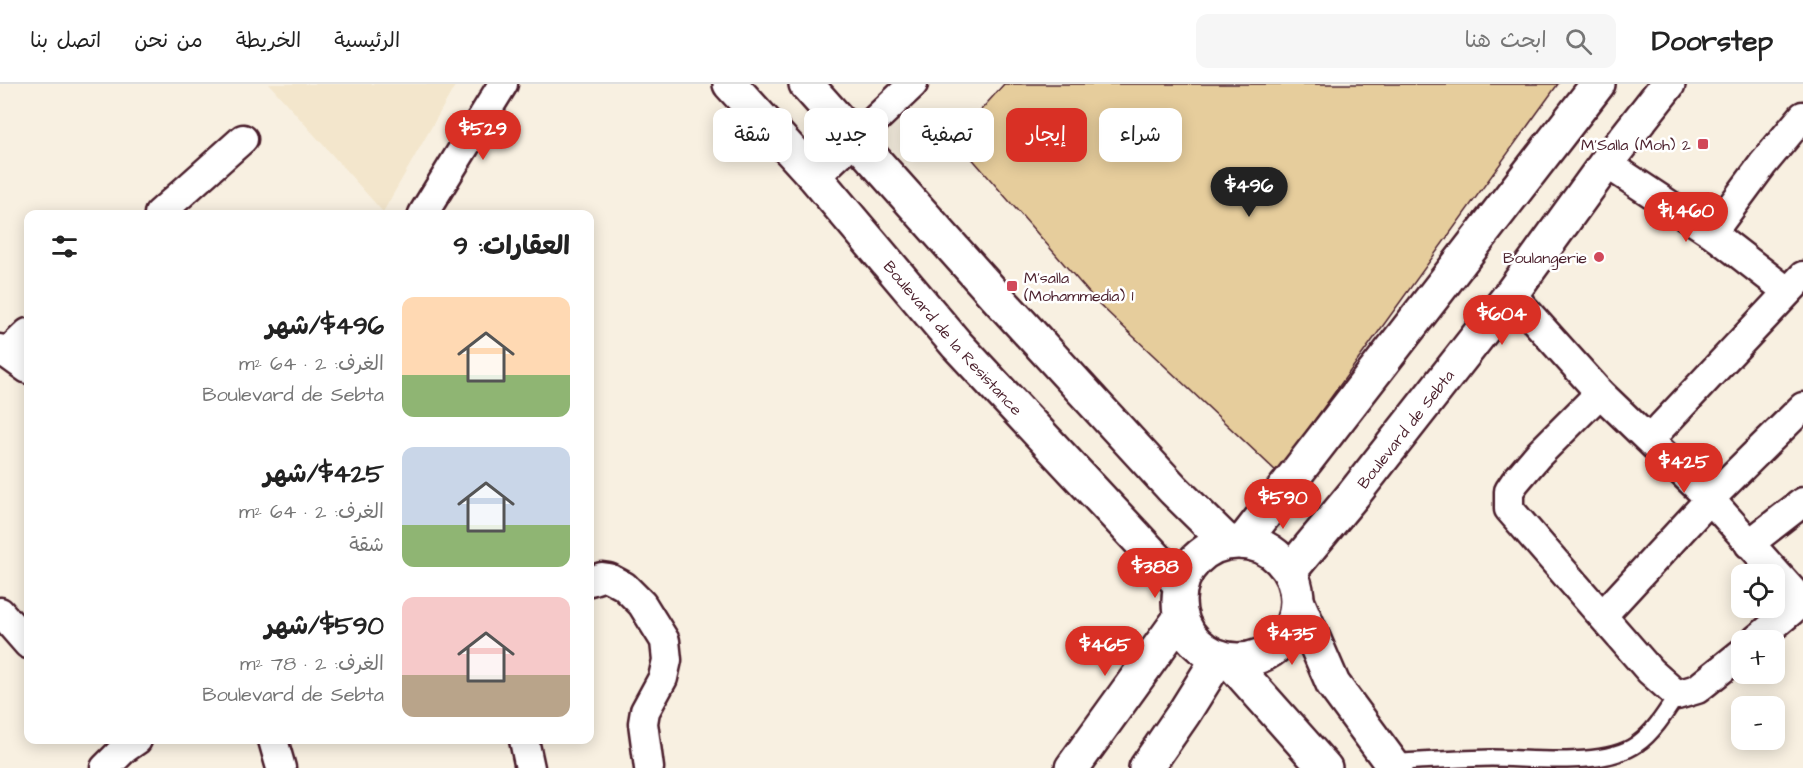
<!DOCTYPE html>
<html lang="ar">
<meta charset="utf-8">
<style>
body{margin:0;font-family:"Architects Daughter","Playpen Sans Arabic",sans-serif;background:#f6f6f6;color:#222;direction:rtl;height:100vh;display:flex;flex-direction:column;font-size:22px;white-space:nowrap}
*{box-sizing:border-box;margin:0}
p{font-size:20px;color:#767676}
.icon{flex:none;width:33px;height:33px;fill:none;stroke:currentColor;stroke-width:2;stroke-linecap:round;stroke-linejoin:round}
.map{position:relative;flex:1;overflow:hidden;direction:ltr}
.sheet{position:absolute;left:24px;top:126px;width:570px;height:534px;display:flex;flex-direction:column;background:#fff;border-radius:12px;box-shadow:0 3px 15px #0003;direction:rtl}
.sheet>*{flex:none}
.hud{position:absolute;left:612px;top:24px;width:570px;height:54px;direction:rtl;display:flex;gap:12px}
.controls{position:absolute;left:1731px;top:480px;display:grid;gap:12px}
.controls a{display:grid;place-items:center;width:54px;height:54px;border-radius:12px;background:#fff;box-shadow:0 3px 15px #0003;font-size:30px}
.price{position:absolute;translate:-50% -51px;padding:0 14px;border-radius:21px;background:#d93025;color:#fff;font-size:20px;line-height:39px;filter:drop-shadow(0 2px 3px #0008)}
.price::after{content:'';position:absolute;left:50%;top:36px;width:18px;height:14px;margin-left:-9px;background:inherit;clip-path:polygon(0 0,100% 0,50% 100%)}
.price.selected{background:#222;color:#fff}
ul{padding:0;list-style:none}
li{display:flex;align-items:center;gap:18px;height:150px;padding:0 24px}
li span{display:grid;place-items:center;flex:none;width:168px;height:120px;border-radius:12px;color:#555}
li>.icon{margin-inline-start:auto}
span .icon{width:72px;height:72px;fill:#fffc;stroke-width:1}
li b{font-size:26px}
h2{display:flex;justify-content:space-between;align-items:center;height:72px;padding:0 24px;font-size:26px}
.chip{padding:0 21px;border-radius:12px;background:#fff;box-shadow:0 3px 15px #0003;font-size:21px;line-height:54px}
.chip.selected{background:#d93025;color:#fff}
header{display:flex;align-items:center;gap:36px;box-sizing:border-box;height:84px;padding:0 30px;background:#fff;border-bottom:2px solid #e0e0e0}
header strong{font-size:28px}
nav{display:flex;gap:33px;margin-inline-start:auto;font-size:21px}
.search{width:420px;height:54px;background:#f6f6f6;display:flex;align-items:center;gap:15px;box-sizing:border-box;padding:0 21px;border-radius:12px;color:#767676;font-size:22px}
.map>svg:first-child{display:block}
</style>
<header>
<strong>Doorstep</strong>
<div class="search"><svg class="icon" aria-label="search" viewBox="0 0 24 24"><circle cx="10" cy="10" r="6"/><path d="M15 15l6 6"/></svg>ابحث هنا</div>
<nav><a>الرئيسية</a><a>الخريطة</a><a>من نحن</a><a>اتصل بنا</a></nav>
</header>
<div class="map">
<svg width="1803" height="684" viewBox="0 0 1803 684">
<rect width="100%" height="100%" fill="#f8f0e1"/>
<filter id="ink" filterUnits="userSpaceOnUse"><feTurbulence type="fractalNoise" baseFrequency=".0167" numOctaves="2"/><feDisplacementMap in="SourceGraphic" scale="12" xChannelSelector="R" yChannelSelector="G"/><feConvolveMatrix kernelMatrix="1 2 1 2 8 2 1 2 1" color-interpolation-filters="sRGB"/></filter>
<g filter="url(#ink)">
<path fill="#f3e6cc" d="M269,0H456L383,128Z"/>
<path fill="#e6cd9c" stroke="#4a1f2b" stroke-width="1.5" d="M1004,0H1558L1277,388L1098,219L955,55Z"/>
<g fill="none" stroke-linecap="round" stroke-linejoin="round">
<g stroke="#4a1f2b" stroke-width="20">
<path id="lane" d="M1392,679C1425,676 1459,675 1492,674C1531,674 1604,684 1637,660C1654,648 1666,628 1677,611"/>
</g>
<g stroke="#4a1f2b" stroke-width="33">
<path id="street" d="M1606,79L1712,149L1788,208
M815,93L913,0
M159,130L243,55
M423,130L503,0
M1712,149L1763,80L1803,32
M1511,210L1600,309L1710,415L1803,519
M0,265L28,285
M6,270L28,249
M1600,309L1538,371L1515,398L1509,407V425L1650,587L1677,611L1697,605L1742,569
M1649,356L1803,192
M1749,460L1803,418
M590,497L602,493L609,494L624,502L642,520L665,557L667,576L663,594L645,627L643,639L649,684
M0,528L28,560
M1602,532L1710,415L1803,323
M1756,556L1802,518
M273,656L281,684
M524,656L530,684
M105,684L124,665L137,656"/>
</g>
<g stroke="#4a1f2b" stroke-width="38">
<g id="secondary">
<path id="s1" d="M730,0L815,93L957,261L1181,501"/>
<path d="M806,0L993,209L1174,406L1227,458"/>
<path d="M1243,458L1598,0"/>
<circle cx="1238" cy="517" r="59"/>
<path id="s2" d="M1290,487L1354,410L1511,210L1606,79L1668,0"/>
<path d="M1298,519L1333,600L1395,684"/>
<path d="M1229,576L1325,684"/>
<path d="M1072,684L1181,533"/>
<path d="M1146,684L1184,629L1219,573"/>
</g>
</g>
<use href="#lane" stroke="#fff" stroke-width="15"/>
<use href="#street" stroke="#fff" stroke-width="28"/>
<use href="#secondary" stroke="#fff" stroke-width="33"/>
</g>
</g>
<g fill="#d1495b" stroke="#fff" stroke-width="2">
<rect x="1697" y="54" width="12" height="12" rx="3"/>
<circle cx="1599" cy="173" r="6"/>
<rect x="1006" y="196" width="12" height="12" rx="3"/>
</g>
<g text-anchor="middle" stroke-width="5" stroke-linejoin="round" paint-order="stroke">
<g font-size="16" fill="#4a1f2b" stroke="#fff" text-anchor="end">
<text x="1691" y="66">M'Salla (Moh) 2</text>
<text x="1587" y="179">Boulangerie</text>
<text x="1024" y="199" text-anchor="start">M'salla<tspan x="1024" dy="18">(Mohammedia) 1</tspan></text>
</g>
<g font-size="16" fill="#4a1f2b" stroke="#fff">
<text dy="6" stroke="none"><textPath href="#s1" startOffset="338">Boulevard de la Resistance</textPath></text>
<text dy="6" stroke="none"><textPath href="#s2" startOffset="183">Boulevard de Sebta</textPath></text>
</g>
</g>
</svg>
<div class="controls">
<a><svg class="icon" aria-label="locate" viewBox="0 0 24 24"><circle cx="12" cy="12" r="6"/><path d="M12 2v4M12 18v4M2 12h4M18 12h4"/></svg></a>
<a>+</a>
<a>−</a>
</div>
<b class="price" style="left:483px;top:77px">$529</b>
<b class="price selected" style="left:1249px;top:134px">$496</b>
<b class="price" style="left:1686px;top:159px">$1,460</b>
<b class="price" style="left:1502px;top:262px">$604</b>
<b class="price" style="left:1684px;top:410px">$425</b>
<b class="price" style="left:1283px;top:446px">$590</b>
<b class="price" style="left:1155px;top:515px">$388</b>
<b class="price" style="left:1292px;top:582px">$435</b>
<b class="price" style="left:1105px;top:593px">$465</b>
<div class="hud">
<a class="chip">شراء</a>
<a class="chip selected">إيجار</a>
<a class="chip">تصفية</a>
<a class="chip">جديد</a>
<a class="chip">شقة</a>
</div>
<section class="sheet">
<h2>العقارات: 9<svg class="icon" aria-label="filters" viewBox="0 0 24 24"><path d="M4 7h16M4 17h16"/><circle cx="9" cy="7" r="2"/><circle cx="15" cy="17" r="2"/></svg></h2>
<ul>
<li><span style="background:linear-gradient(#ffd9b3 65%,#8fb573 0)"><svg class="icon" aria-label="home" viewBox="0 0 24 24"><path d="M3 11l9-7 9 7M6 9v11h12V9"/></svg></span><div><b>$496/شهر</b><p>الغرف: 2 · 64 m²</p><p>Boulevard de Sebta</p></div></li>
<li><span style="background:linear-gradient(#c9d6e8 65%,#8fb573 0)"><svg class="icon" aria-label="home" viewBox="0 0 24 24"><path d="M3 11l9-7 9 7M6 9v11h12V9"/></svg></span><div><b>$425/شهر</b><p>الغرف: 2 · 64 m²</p><p>شقة</p></div></li>
<li><span style="background:linear-gradient(#f6c9c9 65%,#b9a48a 0)"><svg class="icon" aria-label="home" viewBox="0 0 24 24"><path d="M3 11l9-7 9 7M6 9v11h12V9"/></svg></span><div><b>$590/شهر</b><p>الغرف: 2 · 78 m²</p><p>Boulevard de Sebta</p></div></li>
</ul>
</section>
</div>
